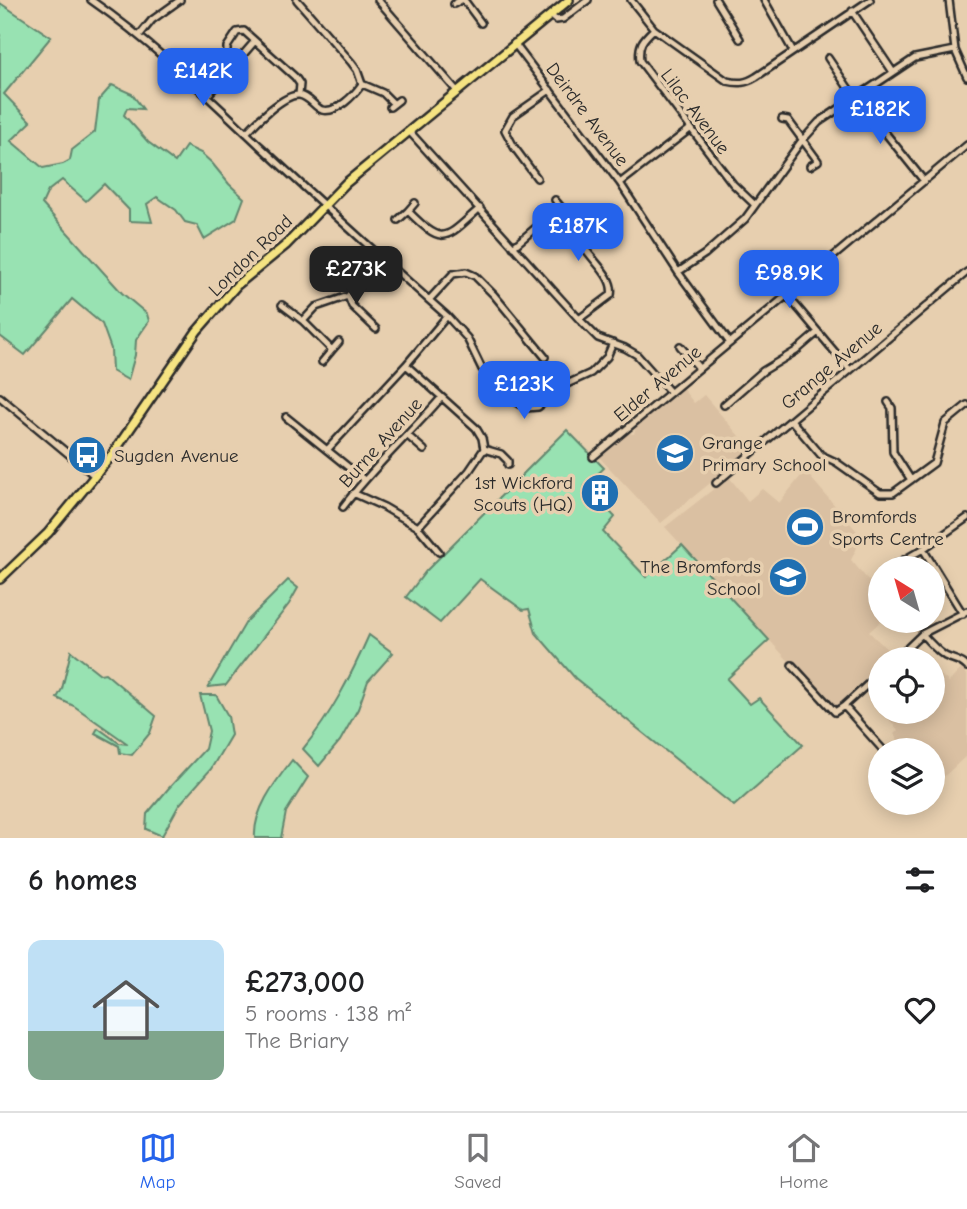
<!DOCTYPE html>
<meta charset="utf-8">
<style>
body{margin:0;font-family:"Comic Neue",sans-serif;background:#f6f6f6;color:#202124;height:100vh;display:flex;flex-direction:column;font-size:26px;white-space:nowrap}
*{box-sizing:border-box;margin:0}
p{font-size:23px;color:#757577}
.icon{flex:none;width:38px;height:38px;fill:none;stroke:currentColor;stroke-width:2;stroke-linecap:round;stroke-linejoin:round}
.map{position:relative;height:838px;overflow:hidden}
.panel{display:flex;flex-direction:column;background:#fff;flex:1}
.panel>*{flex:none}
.needle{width:46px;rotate:323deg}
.fabs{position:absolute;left:868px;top:556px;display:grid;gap:14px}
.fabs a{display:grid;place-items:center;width:77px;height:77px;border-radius:50%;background:#fff;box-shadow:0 4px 18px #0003;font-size:35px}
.price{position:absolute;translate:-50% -60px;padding:0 16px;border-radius:14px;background:#2563eb;color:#fff;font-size:23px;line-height:46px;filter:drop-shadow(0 2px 4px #0008)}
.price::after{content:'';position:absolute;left:50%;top:42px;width:21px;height:16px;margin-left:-10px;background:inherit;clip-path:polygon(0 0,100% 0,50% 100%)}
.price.active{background:#222;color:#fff}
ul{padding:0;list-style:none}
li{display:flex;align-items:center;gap:21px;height:175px;padding:0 28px}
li+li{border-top:2px solid #e0e0e0}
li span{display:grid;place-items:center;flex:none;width:196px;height:140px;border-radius:14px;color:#555}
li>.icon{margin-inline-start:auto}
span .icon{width:84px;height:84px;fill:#fffc;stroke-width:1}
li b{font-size:30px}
h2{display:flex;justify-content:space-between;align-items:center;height:84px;padding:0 28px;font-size:30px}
.menu{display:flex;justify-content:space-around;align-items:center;height:98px;border-top:2px solid #e0e0e0;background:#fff;font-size:19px;color:#757577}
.menu a{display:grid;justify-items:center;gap:4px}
.menu .active{color:#2563eb}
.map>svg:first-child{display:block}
</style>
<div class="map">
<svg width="967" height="838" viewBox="0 0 967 838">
<rect width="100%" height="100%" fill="#e7cfaf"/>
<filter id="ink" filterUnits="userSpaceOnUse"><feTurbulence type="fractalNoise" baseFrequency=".0143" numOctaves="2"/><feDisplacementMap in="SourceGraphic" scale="14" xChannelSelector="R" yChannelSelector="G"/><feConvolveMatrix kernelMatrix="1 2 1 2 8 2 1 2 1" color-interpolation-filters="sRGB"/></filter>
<g filter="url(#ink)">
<path fill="#dac0a2" d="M682,388L694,403L704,395L751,450L661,523L599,457L627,433L634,434L636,426Z
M805,471L862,537L851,560L880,594L881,621L869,632L892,654L885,660H880V665L833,709L665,527L729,477L748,501L762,489L779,503Z
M962,668L967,675V755L933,787V751H906L894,734L898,730L883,712H933V669L949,682Z"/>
<path fill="#98e2b2" stroke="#62866e" stroke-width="2" d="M0,3L51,37L4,94L31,122L11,141L43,168L63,164L70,160L72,150L95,132L99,100L112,85L132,94L143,109L127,108L124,115L148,142L175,162L186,146L201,153L212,163L229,184L244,198L236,219L204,239L197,225L185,222L176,210L157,197L147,204L152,222L129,221V210L104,184L86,201L62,180L48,191L42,204L122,293L147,314L149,321L136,340L135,355L128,380L112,371L111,349L102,324L72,299L25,355L0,336Z
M567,430L604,468L585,486L615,517L603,532L646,577L682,545L769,640L727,679L750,704L759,698L803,745L734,806L575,678L536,633L529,609L523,610L480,579L440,623L406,597L426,571Z
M288,580L298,588L289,604L226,685L208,687L246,622Z
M369,635L393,653L368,681L358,709L340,741L319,766L303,749C332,713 350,678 369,635Z
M71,651L100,674L105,673L156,716L150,733L132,755L120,753L119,746L95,733L98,728L119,743L128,744L74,706L57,698L62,689Z
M200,695H216L228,716L231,735L211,769L179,805L162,836L146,829L147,814L168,789L205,749L209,731Z
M292,760L308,777L286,812L281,838H255C253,810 276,781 292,760Z"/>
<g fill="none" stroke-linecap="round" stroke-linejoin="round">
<g stroke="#2b2b2b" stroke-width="10">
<path id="minor" d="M91,0C153,43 206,95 261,147C322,204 384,260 447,316L406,365L327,450
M297,0L351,62L357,70L362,84
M378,0L457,91
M464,0L481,23
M631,0L654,29L727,81C739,84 746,83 756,77L870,0
M716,0L740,39
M764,0L793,51
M949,0L955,50L967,77
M454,4L461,0
M852,11L893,72
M550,15L556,20L563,19L588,0
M654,29C642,40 638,45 640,61L733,184L755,205
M139,36L152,20L180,0
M514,43L620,183L678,272L730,343
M828,58L855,98
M237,62L227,53V47L237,32L244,31L295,77L300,84L299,95
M362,84L383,93L394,104
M865,91L880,113L879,121L883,130L924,181
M208,95L255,41
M390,107L399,100
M782,119L788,120L818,161L810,166
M409,131L579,319L598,338L625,348L637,355L670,392
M246,133C256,122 284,94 299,95C309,96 314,107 322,110C337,114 355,94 362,84
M537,178L514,147L505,130L513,116L550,90
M620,183L690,129
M555,200L580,230L583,235V245C591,260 615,277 611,295L579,319
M408,211L415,203
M398,220L408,211C444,247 444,240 480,208
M513,247L560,207
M678,272L705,254L745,219L800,143L819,122L915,58L955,50
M787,295L850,370
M348,296L352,306L376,329
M429,300L453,274L466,272L475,276L494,295L545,357
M282,305L303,321L332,350L339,342
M447,316L467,338L482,369L511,398L526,408L538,407L567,384L591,373L607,357L613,343
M303,321L316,307L348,296L381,258
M680,346L699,368
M322,362L332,350
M406,365L476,428L482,438L484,449L469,471L418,527
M0,397L95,476
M888,402L892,408L893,452L911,480
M724,405L763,371L796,351L818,332
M286,417L363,479
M791,420L821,455L836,462L880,493H893L934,463L945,423L967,405
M408,436L424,450
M484,449L501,454L508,461V465
M593,457L967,145
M716,483L967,272
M353,493L384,507L418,527L439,552
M343,507C372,468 409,435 441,398
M888,569L923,549
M963,614L923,549L967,518
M922,634C929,642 936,650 945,656C953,660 961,660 967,667
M895,660L922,634L967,611
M792,665L835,712L844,706L880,673
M844,706L884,751"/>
</g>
<g stroke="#2b2b2b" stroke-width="12">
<path id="major" d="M0,579L48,533L112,455L197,331L237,285L286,245L346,183L569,0"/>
</g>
<use href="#minor" stroke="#e7cfaf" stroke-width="5"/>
<use href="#major" stroke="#f5e382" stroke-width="7"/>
</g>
</g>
<defs>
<g id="school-disc" transform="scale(2.0125)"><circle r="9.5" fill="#1f6fb2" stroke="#e7cfaf"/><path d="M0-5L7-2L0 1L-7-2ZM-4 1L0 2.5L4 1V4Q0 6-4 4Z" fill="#fff"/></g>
<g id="bus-disc" transform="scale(2.0125)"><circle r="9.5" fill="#1f6fb2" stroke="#e7cfaf"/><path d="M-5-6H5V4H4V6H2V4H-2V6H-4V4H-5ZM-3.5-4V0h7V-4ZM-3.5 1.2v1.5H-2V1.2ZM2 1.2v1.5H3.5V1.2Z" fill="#fff"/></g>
<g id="building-disc" transform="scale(2.0125)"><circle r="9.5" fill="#1f6fb2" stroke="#e7cfaf"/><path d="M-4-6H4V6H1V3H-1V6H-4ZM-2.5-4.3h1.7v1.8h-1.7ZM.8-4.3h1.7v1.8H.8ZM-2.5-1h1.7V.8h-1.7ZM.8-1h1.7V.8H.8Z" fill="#fff"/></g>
<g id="stadium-disc" transform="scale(2.0125)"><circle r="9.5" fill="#1f6fb2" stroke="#e7cfaf"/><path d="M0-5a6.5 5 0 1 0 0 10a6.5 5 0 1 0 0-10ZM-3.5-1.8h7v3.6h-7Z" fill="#fff"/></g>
</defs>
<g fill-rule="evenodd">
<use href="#school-disc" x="675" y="453"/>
<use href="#bus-disc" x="87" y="455"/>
<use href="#building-disc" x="600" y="493"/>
<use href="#stadium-disc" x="805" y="527"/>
<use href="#school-disc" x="788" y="577"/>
</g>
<g text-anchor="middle" stroke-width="7" stroke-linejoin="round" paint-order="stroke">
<g font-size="19" fill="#2b2b2b" stroke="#e7cfaf">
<text transform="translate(696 111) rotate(53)" y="7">Lilac Avenue</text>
<text transform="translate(588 114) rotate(53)" y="7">Deirdre Avenue</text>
<text transform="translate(250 255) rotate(-44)" y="7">London Road</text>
<text transform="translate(831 365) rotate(-40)" y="7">Grange Avenue</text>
<text transform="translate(657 383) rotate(-40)" y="7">Elder Avenue</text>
<text transform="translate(380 442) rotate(-48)" y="7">Burne Avenue</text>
</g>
<g font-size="19" fill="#2b2b2b" stroke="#e7cfaf" text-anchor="start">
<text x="702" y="449">Grange<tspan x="702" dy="22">Primary School</tspan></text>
<text x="114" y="462">Sugden Avenue</text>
<text x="573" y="489" text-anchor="end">1st Wickford<tspan x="573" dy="22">Scouts (HQ)</tspan></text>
<text x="832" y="523">Bromfords<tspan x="832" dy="22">Sports Centre</tspan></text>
<text x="761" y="573" text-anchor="end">The Bromfords<tspan x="761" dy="22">School</tspan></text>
</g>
</g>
</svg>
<div class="fabs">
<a><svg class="needle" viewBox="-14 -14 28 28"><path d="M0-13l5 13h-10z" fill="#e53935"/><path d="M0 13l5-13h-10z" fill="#757577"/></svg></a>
<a><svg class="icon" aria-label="locate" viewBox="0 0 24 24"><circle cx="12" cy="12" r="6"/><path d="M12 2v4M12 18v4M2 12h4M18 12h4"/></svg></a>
<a><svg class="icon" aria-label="layers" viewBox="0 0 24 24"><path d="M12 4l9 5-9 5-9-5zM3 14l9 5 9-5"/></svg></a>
</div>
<b class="price" style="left:203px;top:108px">£142K</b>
<b class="price" style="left:880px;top:146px">£182K</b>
<b class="price" style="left:578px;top:263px">£187K</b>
<b class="price active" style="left:356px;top:306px">£273K</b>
<b class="price" style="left:789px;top:310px">£98.9K</b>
<b class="price" style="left:524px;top:421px">£123K</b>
</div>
<section class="panel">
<h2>6 homes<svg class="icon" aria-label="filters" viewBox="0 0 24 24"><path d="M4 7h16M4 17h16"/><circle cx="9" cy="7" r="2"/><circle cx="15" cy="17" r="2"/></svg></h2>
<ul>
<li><span style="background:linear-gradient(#bfe0f5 65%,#7fa58c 0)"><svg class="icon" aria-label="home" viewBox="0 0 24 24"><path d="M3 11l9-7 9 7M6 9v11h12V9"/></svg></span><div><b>£273,000</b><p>5 rooms · 138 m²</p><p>The Briary</p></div><svg class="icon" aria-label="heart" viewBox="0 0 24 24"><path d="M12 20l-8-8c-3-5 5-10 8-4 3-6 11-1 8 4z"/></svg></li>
</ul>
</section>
<nav class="menu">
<a class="active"><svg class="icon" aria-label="map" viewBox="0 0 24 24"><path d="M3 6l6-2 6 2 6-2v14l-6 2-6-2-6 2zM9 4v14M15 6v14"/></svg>Map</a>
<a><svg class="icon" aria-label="saved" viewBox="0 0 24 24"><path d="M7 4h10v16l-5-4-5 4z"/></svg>Saved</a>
<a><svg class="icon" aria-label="home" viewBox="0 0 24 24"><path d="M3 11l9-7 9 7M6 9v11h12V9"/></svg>Home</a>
</nav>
